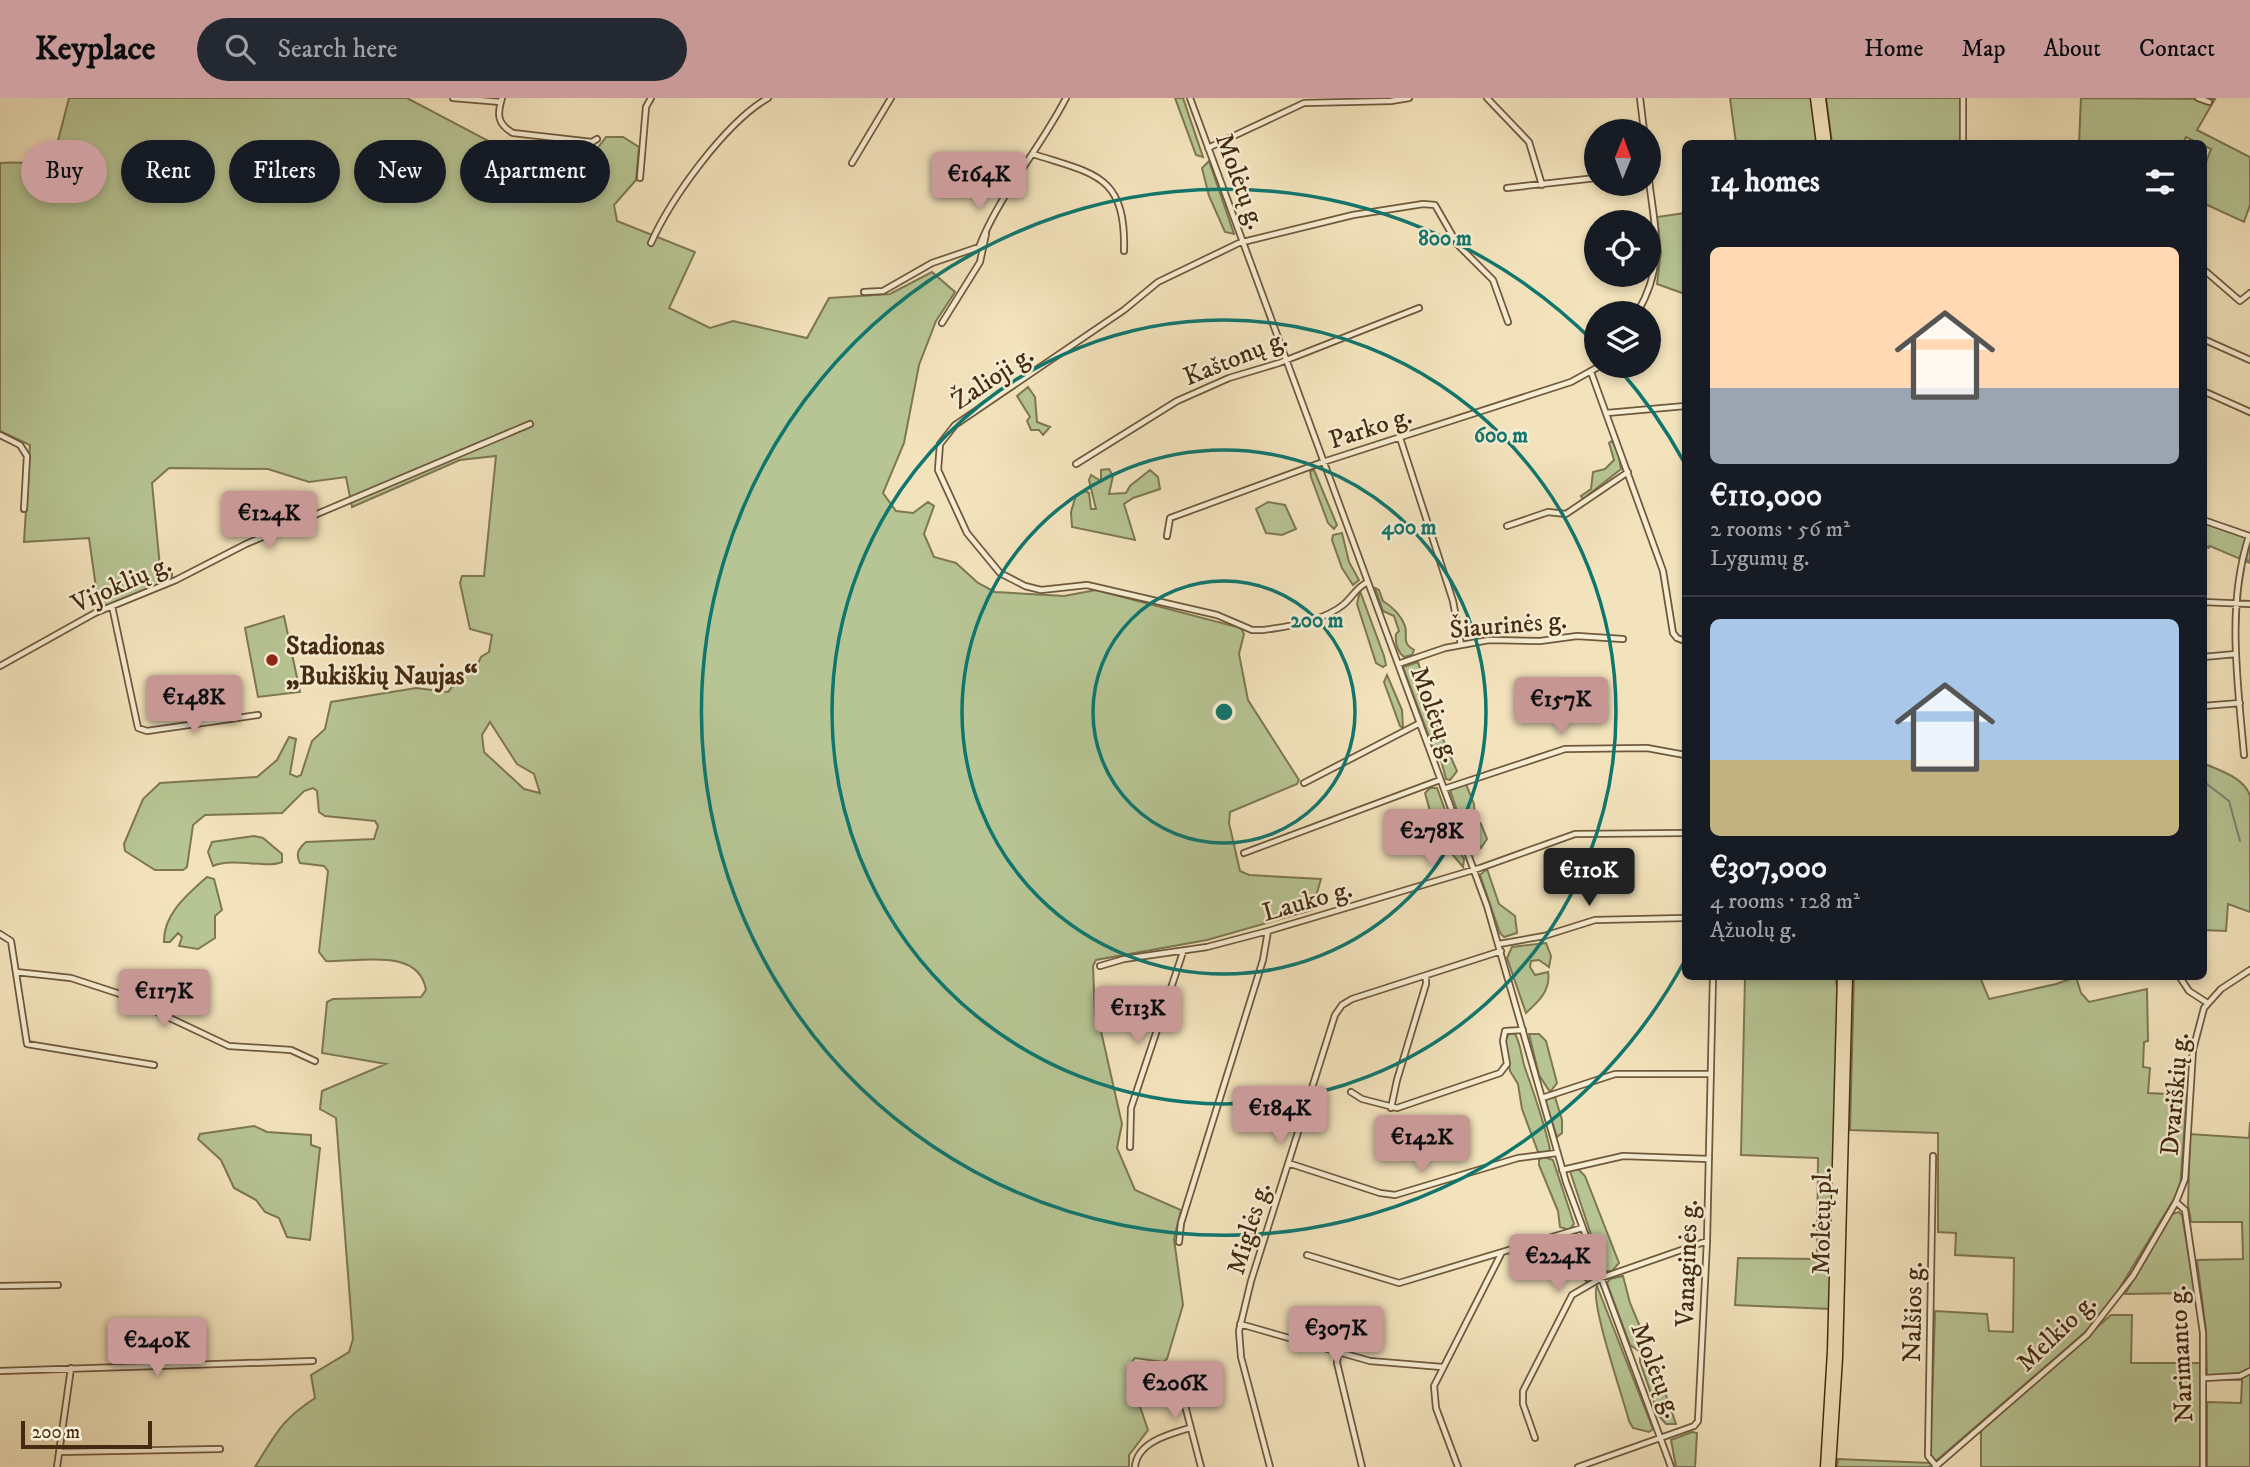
<!DOCTYPE html>
<meta charset="utf-8">
<style>
body{margin:0;font-family:"IM FELL DW Pica",serif;background:#242831;color:#f1f3f6;height:100vh;display:flex;flex-direction:column;font-size:26px;white-space:nowrap}
*{box-sizing:border-box;margin:0}
p{font-size:23px;color:#9ea1a6}
.icon{flex:none;width:38px;height:38px;fill:none;stroke:currentColor;stroke-width:2;stroke-linecap:round;stroke-linejoin:round}
.map{position:relative;flex:1;overflow:hidden}
.sheet{position:absolute;left:1682px;top:42px;width:525px;height:840px;display:flex;flex-direction:column;background:#171b24;border-radius:10px;box-shadow:0 4px 10px #0003}
.sheet>*{flex:none}
.top-card{position:absolute;left:21px;top:42px;width:665px;height:63px;display:flex;gap:14px}
.needle{width:46px;rotate:1deg}
.fabs{position:absolute;left:1584px;top:21px;display:grid;gap:14px}
.fabs a{display:grid;place-items:center;width:77px;height:77px;border-radius:50%;background:#171b24;box-shadow:0 4px 10px #0003;font-size:35px}
.scale{position:absolute;left:21px;bottom:18px;width:131px;box-sizing:border-box;padding-left:7px;border:4px solid #432a11;border-top:0;font-size:19px;line-height:24px;white-space:nowrap;color:#432a11;-webkit-text-stroke:5px #f7edd3;paint-order:stroke}
.price{position:absolute;translate:-50% -60px;padding:0 16px;border-radius:7px;background:#c59692;color:#111;font-size:23px;line-height:46px;filter:drop-shadow(0 2px 4px #0008)}
.price::after{content:'';position:absolute;left:50%;top:42px;width:21px;height:16px;margin-left:-10px;background:inherit;clip-path:polygon(0 0,100% 0,50% 100%)}
.price.on{background:#222;color:#fff}
ul{padding:0;list-style:none}
li{display:grid;align-content:center;gap:14px;height:371px;padding:0 28px}
li+li{border-top:2px solid #363941}
li span{display:grid;place-items:center;height:217px;border-radius:10px;color:#555}
li>.icon{margin-inline-start:auto}
span .icon{width:126px;height:126px;fill:#fffc;stroke-width:1}
li b{font-size:30px}
h2{display:flex;justify-content:space-between;align-items:center;height:84px;padding:0 28px;font-size:30px}
.pill{padding:0 24px;border-radius:32px;background:#171b24;box-shadow:0 4px 10px #0003;font-size:24px;line-height:63px}
.pill.on{background:#c59692;color:#111}
header{display:flex;align-items:center;gap:42px;box-sizing:border-box;height:98px;padding:0 35px;background:#c59692;color:#111}
header strong{font-size:33px}
nav{display:flex;gap:38px;margin-inline-start:auto;font-size:24px}
.search{width:490px;height:63px;background:#242831;display:flex;align-items:center;gap:18px;box-sizing:border-box;padding:0 24px;border-radius:38px;color:#9ea1a6;font-size:26px}
.map>svg:first-child{display:block}
</style>
<header>
<strong>Keyplace</strong>
<div class="search"><svg class="icon" aria-label="search" viewBox="0 0 24 24"><circle cx="10" cy="10" r="6"/><path d="M15 15l6 6"/></svg>Search here</div>
<nav><a>Home</a><a>Map</a><a>About</a><a>Contact</a></nav>
</header>
<div class="map">
<svg width="2250" height="1369" viewBox="0 0 2250 1369">
<rect width="100%" height="100%" fill="#f3e3bc"/>
<filter id="stains"><feTurbulence type="fractalNoise" baseFrequency=".00286" numOctaves="4"/><feColorMatrix values="0 0 0 0 .2 0 0 0 0 .09 0 0 0 0 .02 0 0 0 .5 -.17"/></filter>
<radialGradient id="worn" r=".72"><stop offset=".6" stop-color="#630" stop-opacity="0"/><stop offset="1" stop-color="#630" stop-opacity=".3"/></radialGradient>
<path fill="#b7c493" stroke="#7d7752" stroke-width="2" fill-rule="evenodd" d="M69,0H407L551,76L575,80L606,39H623L639,49L636,82L614,107L617,123L695,154L669,210L710,230L733,223L807,240L829,200L890,196L932,174L955,194L936,223L919,267L904,345L883,395L896,413L913,415L928,404L934,408L924,436L934,459L956,465L978,485L995,494L1064,498L1096,492L1241,530L1244,536L1239,556L1248,602L1299,682L1297,686L1230,714L1229,725L1240,773L1249,777L1321,781L1312,812L1207,842L1096,862L1093,868L1095,918L1101,933L1122,1026L1117,1050L1135,1092L1181,1112L1174,1141L1183,1207L1167,1261L1163,1264L1135,1260L1127,1270L1148,1332L1129,1357V1369H255C276,1336 280,1323 315,1300L311,1277L349,1254L353,1241L336,1020L320,1011L322,993L386,966L322,955L327,904L333,901L421,899L426,892C419,848 357,865 326,863L319,854L328,773L324,768L300,765C295,756 299,750 306,744L374,741L378,728L375,723L325,718L319,714L317,693L313,690L304,693L282,715L205,717L193,727L187,769L183,772H155L125,753L124,746L143,701L160,685L257,679L277,662L289,639L296,641L290,676L297,679L301,677L312,643L325,631L331,604L416,590L448,594L461,578L476,570L481,559L489,554L492,537L470,531L460,485L462,478H484L496,358L460,362L352,409L346,379L309,384L268,371L169,370L152,385L160,469H172V481L99,511L89,440L24,444L30,347L0,333V65C16,63 43,68 53,62ZM490,624L517,666L534,676L540,695L524,691L484,654L482,637Z
M1175,0H1183L1203,59L1196,57Z
M1730,0H1812L1818,45H1736Z
M1826,0H1966L1964,45H1832Z
M2081,0L2215,1L2197,32L2250,59V107L2244,124L2203,105V72L2211,51L2186,39L2183,45L2079,46Z
M1209,63L1234,136L1225,134L1209,98L1202,70Z
M1685,115V196L1657,186L1661,154L1657,119Z
M1028,289L1035,299L1037,324L1050,329L1043,337L1039,332H1031L1027,323L1030,319L1017,298Z
M1612,343L1618,353L1621,371L1583,401L1581,398L1591,391L1593,374L1605,371L1614,362L1609,345Z
M1109,371L1113,378L1109,396L1126,395L1130,388L1150,372L1158,379L1160,391L1133,400L1124,406L1135,442L1072,429L1071,414L1076,397L1085,393L1089,395L1091,411H1096L1089,382L1091,377L1101,383V372Z
M1314,372L1337,427L1334,431L1328,425L1311,379L1310,373Z
M1268,404L1285,407L1296,431L1282,437L1266,435L1256,411Z
M2203,425L2250,441V465L2210,448L2203,450Z
M1342,435L1349,464L1359,482L1353,487L1342,470L1332,442L1333,437Z
M1375,490L1379,492L1383,503C1391,508 1401,517 1405,528C1408,538 1401,545 1414,552L1412,557L1404,559C1397,553 1395,545 1396,536L1399,533L1394,518L1383,513Z
M1360,493L1384,558L1386,567L1383,569L1376,565L1357,506Z
M284,518L300,594L258,599L245,530Z
M1418,564L1438,630L1457,673L1450,682L1446,681L1440,658L1435,655L1403,569Z
M1387,577L1402,612L1403,630L1400,628L1384,584Z
M2203,665C2220,673 2244,679 2250,698V814L2228,806L2226,833L2203,832Z
M1466,686L1474,706L1475,720L1481,726L1487,741L1481,750L1474,743L1476,751L1472,756L1450,692Z
M1430,690H1437L1448,720V733L1464,761L1463,769L1437,738L1425,695Z
M254,738L263,740L282,756V764C266,771 234,759 213,768L208,754L212,744Z
M1487,771L1499,806L1515,818L1517,835L1504,839L1500,835L1480,777Z
M207,779L214,781L222,812L215,818V840L198,851L179,848L182,839L178,835L170,844H164C163,816 188,796 207,779Z
M1546,845L1551,858L1549,869L1539,862L1531,863L1530,869L1535,877L1548,874C1551,892 1539,903 1526,915L1507,860L1512,849Z
M1745,879H1835L1839,896L1830,1211L1735,1207L1738,1160L1817,1161L1818,1060L1741,1057Z
M1854,879H1980L1989,901L2056,886L2076,879L2081,895L2089,904L2147,891L2148,943L2144,944L2143,969L2150,970L2148,995L2187,997L2180,1091L2113,1201L2091,1229L1929,1369H1837L1838,1361L1930,1365L1935,1213L1987,1216L1989,1233L2013,1234L2014,1160L1955,1157L1956,1135L1938,1134V1035L1850,1032Z
M1509,935L1515,936C1522,948 1521,961 1526,973C1535,998 1544,1025 1550,1051L1548,1054H1538L1522,1011L1518,986L1510,973L1505,943Z
M1529,936H1539L1546,943L1557,985L1550,994L1539,977Z
M1555,999L1562,1022V1035L1557,1039L1546,1005L1547,1001Z
M2250,1024V1369H2207V1304L2241,1305L2242,1282L2207,1281L2206,1233L2197,1162L2243,1161L2242,1124H2191L2188,1107L2190,1036L2249,1040Z
M254,1028L267,1034L311,1037V1047L320,1050L310,1142L287,1139L279,1120L265,1114L256,1102L234,1090L221,1062L198,1041L200,1036Z
M1544,1059L1553,1062L1574,1126L1569,1132L1560,1129L1558,1113L1539,1067V1062Z
M1578,1071L1585,1078L1619,1165L1612,1173H1603L1570,1073Z
M2179,1114L2182,1117L2195,1195L2125,1196L2172,1116Z
M1575,1135L1579,1138L1584,1159L1593,1177L1586,1183L1581,1177L1567,1139Z
M1623,1178L1630,1205L1649,1250L1639,1253L1630,1247L1607,1185L1610,1181Z
M1597,1188L1653,1331L1649,1334L1633,1330L1629,1323C1623,1299 1589,1202 1597,1188Z
M2111,1217H2132L2131,1265H2202L2200,1369H1981V1331Z
M1649,1256L1654,1263L1676,1326H1666L1659,1318L1640,1264V1260Z
M1692,1334L1697,1335L1695,1369H1676L1671,1342Z"/>
<g fill="none" stroke-linecap="round" stroke-linejoin="round">
<path stroke="#788372" stroke-width="2" d="M2203,448L2209,450
M2247,462L2250,463
M2203,683L2229,703L2240,743"/>
<g stroke="#6f583c" stroke-width="8">
<path id="minor" d="M453,0L501,4
M502,0C497,16 497,26 513,35L592,44L597,41
M1190,0L1487,808L1566,1084L1671,1369
M1487,0L1529,44L1542,87
M1640,0L1644,33
M2198,0L2209,4
M1963,42V0
M1208,50L1304,5L1391,3L1409,0
M1033,56C1094,76 1126,76 1124,153
M852,65L891,0
M640,80L646,9L651,0
M1507,90L1596,80
M651,145C671,100 725,25 768,0
M2203,171L2240,203L2250,195
M864,194L883,193L932,165L979,149C1000,95 1040,51 1066,0
M1637,215C1667,165 1654,129 1648,74
M942,225L980,164L986,136
M2203,241L2250,262
M1591,274L1663,473L1673,535L1677,540L1685,543
M2203,293L2250,314
M1607,315L1685,308
M0,337L20,347L27,358L24,411
M1400,340L1453,503L1461,547
M1076,366L1177,303L1229,280L1279,265L1419,210
M2203,422L2249,438
M1507,428L1548,414L1566,416L1628,374
M1167,438L1170,420L1320,365L1571,284L1600,268
M1368,484C1356,489 1353,499 1343,507C1323,523 1288,529 1263,532H1252L1217,517L1087,487L1041,492L1025,488L1000,475L967,435L938,372L940,346L955,327L1124,212L1158,184L1239,145L1353,117L1423,106L1435,107L1458,147L1493,182L1508,224
M2203,504L2250,506
M112,508L138,630L147,633L258,617
M2203,559L2236,556
M1398,566L1445,550L1489,542L1540,543L1577,538L1623,541
M0,568L95,515L176,482L246,446L530,326
M2203,608L2240,605
M2244,657C2238,586 2226,508 2249,438
M1304,685L1420,625
M1444,691L1565,651L1647,650L1685,657
M1244,755L1440,682
M0,836L11,843L27,946L154,967
M1499,846L1544,838L1595,822L1685,820
M1100,868L1124,861L1207,849L1268,833L1480,770L1575,736L1685,735
M16,874L71,880L117,895L229,948L291,952L315,963
M2179,878L2189,893L2206,904
M1351,994L1362,1001L1397,1010L1500,975L1507,966L1503,943L1505,933L1523,932
M1542,1000L1615,976H1709
M1391,1010L1397,982L1426,886V878
M1130,1049L1131,1010L1183,854
M1933,1058L1928,1358L1936,1368
M1288,1065L1380,1095L1395,1097L1518,1060L1557,1055
M1562,1072L1623,1058L1709,1061
M2176,1104L2185,1112L2203,1235V1369
M1179,1144L1181,1125L1263,862L1268,833
M1307,1157L1399,1185L1582,1130
M0,1188L58,1187
M1240,1226L1370,1263L1442,1269
M1338,1255L1337,1265L1362,1369
M1175,1269L1201,1369
M0,1273L313,1263
M2205,1280L2240,1278L2250,1273
M1535,1340L1523,1306V1293L1572,1197L1601,1180L1707,1143
M59,1354L220,1351
M57,1369L71,1270
M1135,1369C1137,1344 1170,1336 1190,1330
M1270,1369L1241,1259L1239,1233L1251,1183L1335,917L1342,907L1352,901L1501,853
M1458,1369L1436,1310L1434,1288L1501,1156
M1578,1369L1694,1328L1698,1323L1707,1143L1713,878
M1935,1369L2087,1237L2133,1178L2176,1104L2185,1081L2193,952L2204,910L2221,891L2250,872"/>
</g>
<g stroke="#432a11" stroke-width="11">
<path id="trunk" d="M1815,0L1821,46
M1821,0L1827,46
M1825,1369L1832,1253L1842,878
M1831,1369L1838,1260L1848,878"/>
</g>
<use href="#minor" stroke="#f7edd3" stroke-width="4.5"/>
<use href="#trunk" stroke="#f3e3bc" stroke-width="8"/>
</g>
<g fill="none" stroke="#0f766e" stroke-width="3.5">
<circle cx="1224" cy="614" r="131"/>
<circle cx="1224" cy="614" r="262"/>
<circle cx="1224" cy="614" r="392"/>
<path d="M1684 864A523 523 0 1 1 1594 244M1619 271A523 523 0 0 1 1684 364"/>
</g>
<circle fill="#8f2418" stroke="#f7edd3" stroke-width="2.5" cx="272" cy="562" r="7"/>
<g text-anchor="middle" stroke-width="5" stroke-linejoin="round" paint-order="stroke">
<g font-size="26" fill="#432a11" stroke="#f7edd3">
<text transform="translate(1241 83) rotate(70)" y="9">Molėtų g.</text>
<text transform="translate(1235 259) rotate(-22)" y="9">Kaštonų g.</text>
<text transform="translate(992 279) rotate(-34)" y="9">Žalioji g.</text>
<text transform="translate(1370 329) rotate(-18)" y="9">Parko g.</text>
<text transform="translate(121 485) rotate(-24)" y="9">Vijoklių g.</text>
<text transform="translate(1508 526) rotate(-5)" y="9">Šiaurinės g.</text>
<text transform="translate(1436 616) rotate(70)" y="9">Molėtų g.</text>
<text transform="translate(1307 802) rotate(-16)" y="9">Lauko g.</text>
<text transform="translate(2174 996) rotate(-85)" y="9">Dvariškių g.</text>
<text transform="translate(1821 1123) rotate(-89)" y="9">Molėtų pl.</text>
<text transform="translate(1248 1130) rotate(-73)" y="9">Miglės g.</text>
<text transform="translate(1686 1165) rotate(-88)" y="9">Vanaginės g.</text>
<text transform="translate(1912 1214) rotate(-89)" y="9">Nalšios g.</text>
<text transform="translate(2056 1234) rotate(-44)" y="9">Melkio g.</text>
<text transform="translate(2180 1256) rotate(-93)" y="9">Narimanto g.</text>
<text transform="translate(1657 1272) rotate(69)" y="9">Molėtų g.</text>
</g>
<g font-size="26" font-weight="bold" fill="#432a11" stroke="#f7edd3" text-anchor="start">
<text x="286" y="556">Stadionas<tspan x="286" dy="30">„Bukiškių Naujas“</tspan></text>
</g>
</g>
<circle cx="1224" cy="614" r="10" fill="#0f766e" stroke="#f7edd3" stroke-width="3.5"/>
<g font-size="21" text-anchor="middle" font-weight="bold" fill="#0f766e" stroke="#f7edd3" stroke-width="5" stroke-linejoin="round" paint-order="stroke">
<text x="1445" y="147">800 m</text>
<text x="1501" y="344">600 m</text>
<text x="1409" y="436">400 m</text>
<text x="1317" y="529">200 m</text>
</g>
<rect width="100%" height="100%" filter="url(#stains)"/>
<rect width="100%" height="100%" fill="url(#worn)"/>
</svg>
<div class="fabs">
<a><svg class="needle" viewBox="-14 -14 28 28"><path d="M0-13l5 13h-10z" fill="#e53935"/><path d="M0 13l5-13h-10z" fill="#9ea1a6"/></svg></a>
<a><svg class="icon" aria-label="locate" viewBox="0 0 24 24"><circle cx="12" cy="12" r="6"/><path d="M12 2v4M12 18v4M2 12h4M18 12h4"/></svg></a>
<a><svg class="icon" aria-label="layers" viewBox="0 0 24 24"><path d="M12 4l9 5-9 5-9-5zM3 14l9 5 9-5"/></svg></a>
</div>
<div class="scale">200 m</div>
<b class="price" style="left:979px;top:114px">€164K</b>
<b class="price" style="left:269px;top:453px">€124K</b>
<b class="price" style="left:194px;top:637px">€148K</b>
<b class="price" style="left:1561px;top:639px">€157K</b>
<b class="price" style="left:1432px;top:771px">€278K</b>
<b class="price on" style="left:1589px;top:810px">€110K</b>
<b class="price" style="left:164px;top:931px">€117K</b>
<b class="price" style="left:1138px;top:948px">€113K</b>
<b class="price" style="left:1280px;top:1048px">€184K</b>
<b class="price" style="left:1422px;top:1077px">€142K</b>
<b class="price" style="left:1558px;top:1196px">€224K</b>
<b class="price" style="left:1336px;top:1268px">€307K</b>
<b class="price" style="left:157px;top:1280px">€240K</b>
<b class="price" style="left:1175px;top:1323px">€206K</b>
<div class="top-card">
<a class="pill on">Buy</a>
<a class="pill">Rent</a>
<a class="pill">Filters</a>
<a class="pill">New</a>
<a class="pill">Apartment</a>
</div>
<section class="sheet">
<h2>14 homes<svg class="icon" aria-label="filters" viewBox="0 0 24 24"><path d="M4 7h16M4 17h16"/><circle cx="9" cy="7" r="2"/><circle cx="15" cy="17" r="2"/></svg></h2>
<ul>
<li><span style="background:linear-gradient(#ffd9b3 65%,#9aa5b1 0)"><svg class="icon" aria-label="home" viewBox="0 0 24 24"><path d="M3 11l9-7 9 7M6 9v11h12V9"/></svg></span><div><b>€110,000</b><p>2 rooms · 56 m²</p><p>Lygumų g.</p></div></li>
<li><span style="background:linear-gradient(#a9c7e8 65%,#c2b280 0)"><svg class="icon" aria-label="home" viewBox="0 0 24 24"><path d="M3 11l9-7 9 7M6 9v11h12V9"/></svg></span><div><b>€307,000</b><p>4 rooms · 128 m²</p><p>Ąžuolų g.</p></div></li>
</ul>
</section>
</div>
